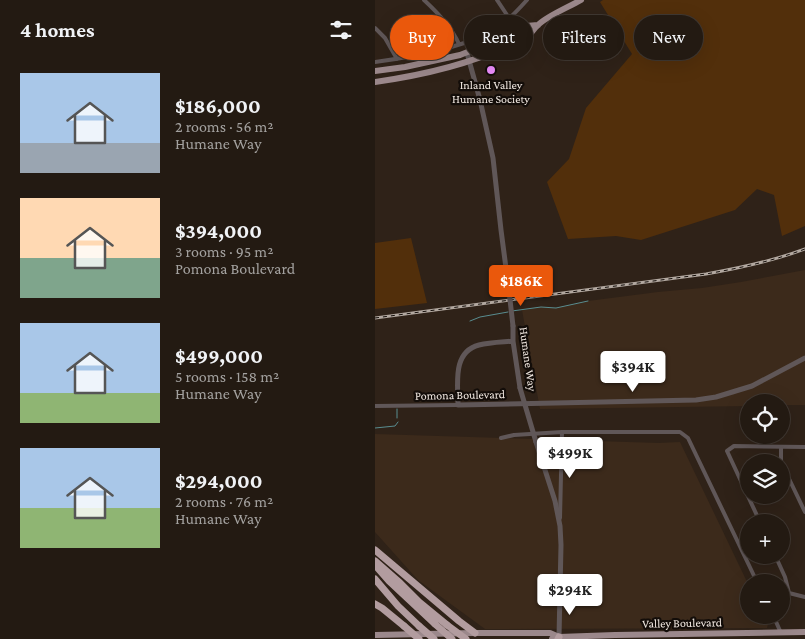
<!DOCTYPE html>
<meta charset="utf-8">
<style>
body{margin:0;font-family:"Crimson Pro",serif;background:#2b231b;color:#f1f3f6;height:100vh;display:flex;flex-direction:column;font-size:19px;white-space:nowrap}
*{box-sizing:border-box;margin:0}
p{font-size:16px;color:#a3a19f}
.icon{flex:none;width:28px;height:28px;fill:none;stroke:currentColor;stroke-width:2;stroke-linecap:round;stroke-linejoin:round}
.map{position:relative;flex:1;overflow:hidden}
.panel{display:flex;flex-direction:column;background:#231a12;width:375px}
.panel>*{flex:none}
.banner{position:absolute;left:15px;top:15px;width:340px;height:45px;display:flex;gap:10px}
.fabs{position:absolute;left:365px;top:394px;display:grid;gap:10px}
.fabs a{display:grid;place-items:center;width:50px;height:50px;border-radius:50%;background:#231a12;box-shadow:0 5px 20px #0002,0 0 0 1px #403832;font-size:25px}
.price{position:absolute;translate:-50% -42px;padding:0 11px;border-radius:5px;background:#fff;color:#222;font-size:16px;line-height:32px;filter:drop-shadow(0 1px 2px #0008)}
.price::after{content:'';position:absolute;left:50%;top:30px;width:15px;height:11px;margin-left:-8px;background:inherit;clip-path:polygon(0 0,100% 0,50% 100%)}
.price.active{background:#ea580c;color:#fff}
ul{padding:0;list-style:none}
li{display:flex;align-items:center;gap:15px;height:125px;padding:0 20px}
li span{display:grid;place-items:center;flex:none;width:140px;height:100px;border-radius:0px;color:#555}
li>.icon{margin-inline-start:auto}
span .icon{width:60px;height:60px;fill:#fffc;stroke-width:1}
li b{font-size:21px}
h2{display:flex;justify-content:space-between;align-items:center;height:60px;padding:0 20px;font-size:21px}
.tag{padding:0 18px;border-radius:22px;background:#231a12;box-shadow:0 5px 20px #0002,0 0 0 1px #403832;font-size:18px;line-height:45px}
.tag.active{background:#ea580c;color:#fff}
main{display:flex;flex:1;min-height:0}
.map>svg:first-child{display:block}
</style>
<main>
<section class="panel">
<h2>4 homes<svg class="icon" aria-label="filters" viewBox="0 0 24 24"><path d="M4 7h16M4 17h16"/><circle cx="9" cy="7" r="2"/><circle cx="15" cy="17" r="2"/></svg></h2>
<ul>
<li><span style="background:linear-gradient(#a9c7e8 70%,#9aa5b1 0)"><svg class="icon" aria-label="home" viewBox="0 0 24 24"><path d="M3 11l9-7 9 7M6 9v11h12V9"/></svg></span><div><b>$186,000</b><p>2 rooms · 56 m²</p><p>Humane Way</p></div></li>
<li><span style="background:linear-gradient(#ffd9b3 60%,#7fa58c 0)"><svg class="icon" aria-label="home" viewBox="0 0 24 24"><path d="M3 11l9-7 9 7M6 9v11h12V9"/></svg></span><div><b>$394,000</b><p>3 rooms · 95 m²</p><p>Pomona Boulevard</p></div></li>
<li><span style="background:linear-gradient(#a9c7e8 70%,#8fb573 0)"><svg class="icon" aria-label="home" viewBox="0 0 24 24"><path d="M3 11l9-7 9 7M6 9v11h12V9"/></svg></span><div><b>$499,000</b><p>5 rooms · 158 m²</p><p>Humane Way</p></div></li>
<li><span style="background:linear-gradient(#a9c7e8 60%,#8fb573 0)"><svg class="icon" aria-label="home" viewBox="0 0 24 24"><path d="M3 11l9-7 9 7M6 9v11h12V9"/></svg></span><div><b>$294,000</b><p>2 rooms · 76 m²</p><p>Humane Way</p></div></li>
</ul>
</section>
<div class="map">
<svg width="430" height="639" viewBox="0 0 430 639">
<rect width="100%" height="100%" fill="#2f2218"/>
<path fill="#3c2a1b" d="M430,270V405H406V402H374V406L165,409L147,310L166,307L181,308L213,301L283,292L327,288L366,282Z
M0,434L284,443L305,442L374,586V615H391L394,620L392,628L110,629L43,580L0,532Z"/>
<path fill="#522f0b" d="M228,0H430V226L407,236L399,195L382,189L360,210L266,240L241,236L193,239L172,182L194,159L211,108L257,54L225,2Z
M36,238L52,303L0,309V243Z"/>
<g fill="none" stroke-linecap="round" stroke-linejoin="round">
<path stroke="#598d90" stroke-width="1" d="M137,311L166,307L181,308L213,301
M95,321L105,317L133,312
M22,409V418
M0,428L20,426L23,422"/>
<path stroke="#605758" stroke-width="4" d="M49,0C62,12 77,28 84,44
M122,0L134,18
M0,28L10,38L22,59
M0,62C37,57 92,48 124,27C135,19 143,10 152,0
M0,406L83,405
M126,438L139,435L187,432H305L313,438L382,582
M406,447V462L430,512
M185,518L187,432
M385,522L352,451L359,446L430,447
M400,555L410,577L414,593
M406,593H414L430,597
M398,615L406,633"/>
<path stroke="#605758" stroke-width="5" d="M92,53L105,100L118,158L126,230L134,291
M138,326V341L145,388
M138,341C127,342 115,342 104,345C77,352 83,384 83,405L321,400L341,397L377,386L430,358
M161,442L180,501L185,526L186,545L184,637"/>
<path stroke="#9b888b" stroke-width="6" d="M0,71L30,67L85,55L118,42L151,26L163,25
M0,82C50,75 108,61 153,36C157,33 159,28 163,25C172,16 194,7 206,0
M0,635L100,633H175L184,637
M177,639L184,637L240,635L430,632"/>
<path stroke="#b29c9f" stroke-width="7" d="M0,550L84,621L100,633
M0,561L25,583L44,602L72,625
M1,566L14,581L60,624
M0,579L23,606L44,626
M0,604L7,608L29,626
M183,639L184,637"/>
<g stroke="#b2a8a0" stroke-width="3">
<path id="rail" d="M0,318L331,274C365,268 398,261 430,249"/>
</g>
<use href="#rail" stroke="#130d09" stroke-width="1" stroke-dasharray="4" stroke-linecap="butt"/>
<path stroke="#605758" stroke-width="5" d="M134,291L138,326
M145,388L161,442"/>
<path stroke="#b29c9f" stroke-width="7" d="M60,624L77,639
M72,625L91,639
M29,626L44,639
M44,626L59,639"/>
</g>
<circle fill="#eb8dfc" stroke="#130d09" stroke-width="2" cx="116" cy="70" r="5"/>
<g text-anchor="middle" stroke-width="4.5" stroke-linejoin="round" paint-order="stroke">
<g font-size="12" fill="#f2e9e2" stroke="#130d09">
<text x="116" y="89">Inland Valley<tspan x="116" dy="14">Humane Society</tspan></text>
</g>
<g font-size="12" fill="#f2e9e2" stroke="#130d09">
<text transform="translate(153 359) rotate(82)" y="4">Humane Way</text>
<text transform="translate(85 395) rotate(-1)" y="4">Pomona Boulevard</text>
<text transform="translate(307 623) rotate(-1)" y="4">Valley Boulevard</text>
</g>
</g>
</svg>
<div class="fabs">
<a><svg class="icon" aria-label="locate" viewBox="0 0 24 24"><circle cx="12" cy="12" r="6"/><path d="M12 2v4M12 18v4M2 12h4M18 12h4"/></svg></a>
<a><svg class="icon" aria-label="layers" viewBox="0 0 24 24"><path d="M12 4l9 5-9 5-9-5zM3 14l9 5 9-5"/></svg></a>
<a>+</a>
<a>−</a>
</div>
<b class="price active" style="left:146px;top:307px">$186K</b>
<b class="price" style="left:258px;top:393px">$394K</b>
<b class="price" style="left:195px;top:479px">$499K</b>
<b class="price" style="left:195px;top:616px">$294K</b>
<div class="banner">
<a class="tag active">Buy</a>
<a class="tag">Rent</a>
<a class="tag">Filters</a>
<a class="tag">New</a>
</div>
</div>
</main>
